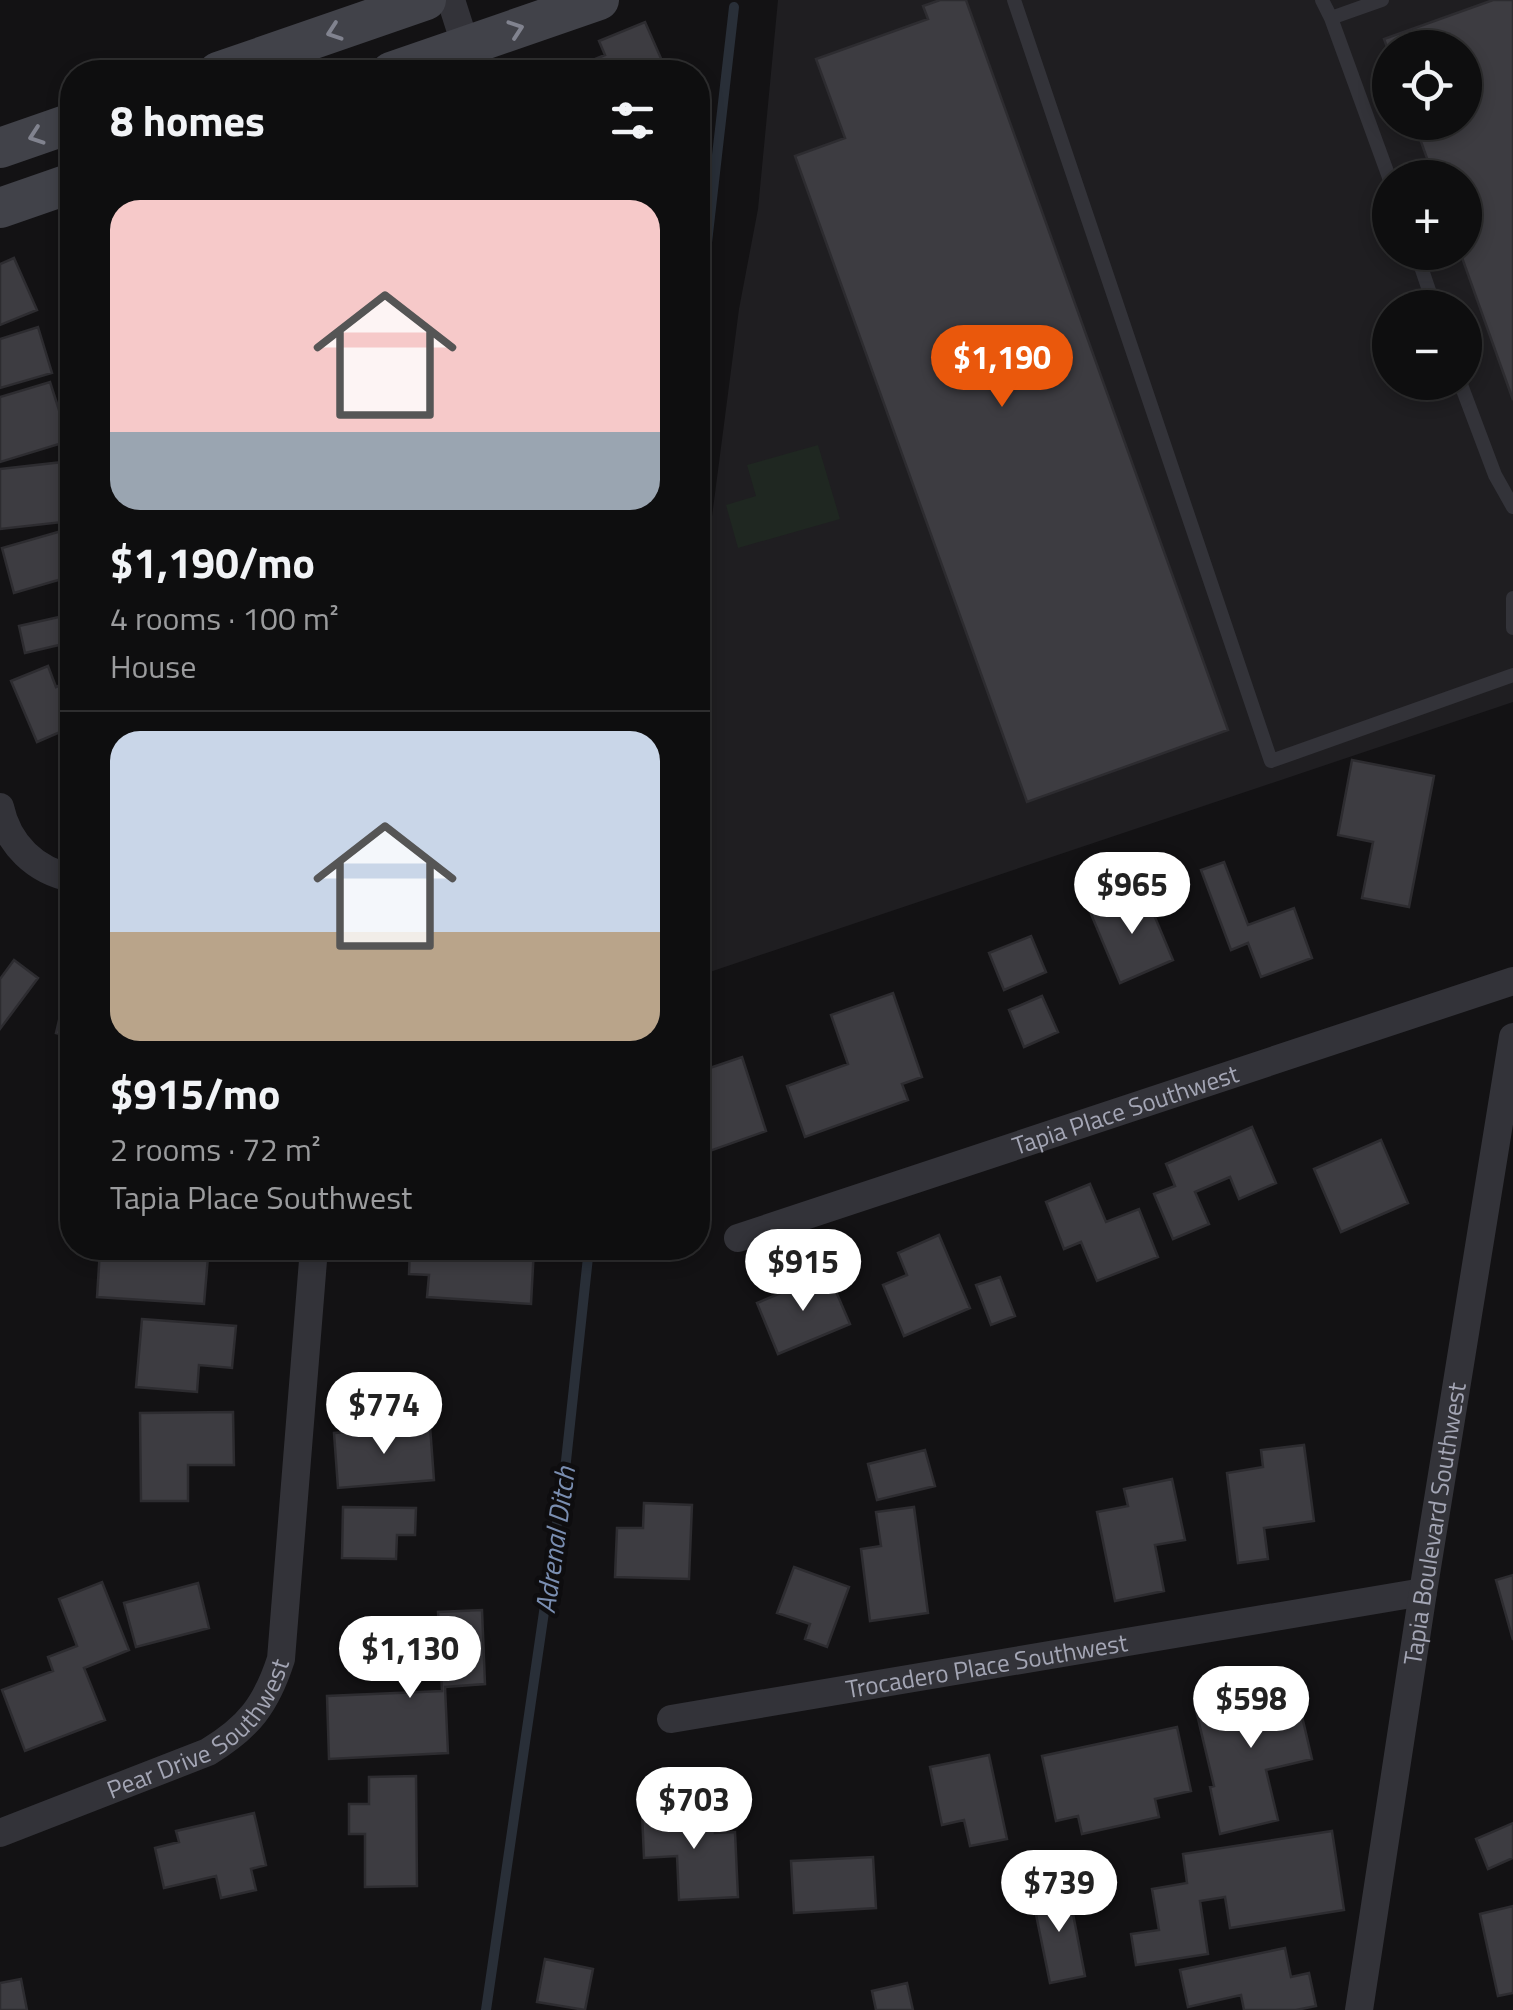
<!DOCTYPE html>
<meta charset="utf-8">
<style>
body{margin:0;font-family:"Titillium Web",sans-serif;background:#171718;color:#f1f3f6;height:100vh;display:flex;flex-direction:column;font-size:38px;white-space:nowrap}
*{box-sizing:border-box;margin:0}
p{font-size:32px;color:#9b9c9e}
.icon{flex:none;width:55px;height:55px;fill:none;stroke:currentColor;stroke-width:2;stroke-linecap:round;stroke-linejoin:round}
.map{position:relative;flex:1;overflow:hidden}
.sheet{position:absolute;left:60px;top:60px;width:650px;height:1200px;display:flex;flex-direction:column;background:#0e0e0f;border-radius:40px;box-shadow:0 5px 15px #0003,0 0 0 2px #2e2e2f}
.sheet>*{flex:none}
.fabs{position:absolute;left:1372px;top:30px;display:grid;gap:20px}
.fabs a{display:grid;place-items:center;width:110px;height:110px;border-radius:50%;background:#0e0e0f;box-shadow:0 5px 15px #0003,0 0 0 2px #2e2e2f;font-size:50px}
.price{position:absolute;translate:-50% -85px;padding:0 22px;border-radius:35px;background:#fff;color:#222;font-size:32px;line-height:65px;filter:drop-shadow(0 2px 5px #0008)}
.price::after{content:'';position:absolute;left:50%;top:60px;width:30px;height:22px;margin-left:-15px;background:inherit;clip-path:polygon(0 0,100% 0,50% 100%)}
.price.on{background:#ea580c;color:#fff}
ul{padding:0;list-style:none}
li{display:grid;align-content:center;gap:20px;height:530px;padding:0 50px}
li+li{border-top:2px solid #2e2e2f}
li span{display:grid;place-items:center;height:310px;border-radius:30px;color:#555}
li>.icon{margin-inline-start:auto}
span .icon{width:180px;height:180px;fill:#fffc;stroke-width:1}
li b{font-size:42px}
h2{display:flex;justify-content:space-between;align-items:center;height:120px;padding:0 50px;font-size:42px}
.map>svg:first-child{display:block}
</style>
<div class="map">
<svg width="1513" height="2010" viewBox="0 0 1513 2010">
<rect width="100%" height="100%" fill="#131214"/>
<path fill="#1f1e21" fill-rule="evenodd" d="M778,0H1513V702L698,976V624L739,309L758,209ZM1390,48H1465V122H1390ZM1390,178H1465V252H1390ZM1390,308H1465V382H1390Z"/>
<path fill="#1f2721" d="M818,445L840,519L738,548L726,505L756,496L747,465Z"/>
<g fill="none" stroke-linecap="round" stroke-linejoin="round">
<path stroke="#292f38" stroke-width="10" d="M698,321L734,7
M486,2010L566,1461L589,1248"/>
</g>
<path fill="#3d3c41" stroke="#2d2c30" stroke-width="2.5" d="M940,0H966L1228,730L1027,802L795,156L845,138L816,59L928,19L923,6Z
M1493,0H1513V400L1460,252H1465V178H1434L1414,122H1465V48H1390V55L1384,39Z
M645,22L663,63L641,72H592L588,62L605,55L599,41Z
M14,258L37,310L0,325V264Z
M38,327L52,373L0,388V339Z
M50,382L69,441L0,462V397Z
M72,461V521L0,529V469Z
M72,528V576L14,593L2,548Z
M72,614V642L25,653L19,626Z
M48,666L56,687L72,680V727L37,742L11,681Z
M1352,760L1434,776L1409,907L1362,898L1373,842L1338,835Z
M1224,862L1248,925L1294,908L1312,958L1261,977L1248,943L1231,950L1201,870Z
M1144,891L1173,960L1120,983L1091,914Z
M1031,936L1046,972L1004,990L989,953Z
M14,960L38,978L0,1029V979Z
M72,965V1037L56,1033Z
M893,993L922,1077L902,1084L908,1100L805,1137L787,1086L848,1064L831,1015Z
M1042,996L1058,1032L1024,1047L1009,1010Z
M742,1057L766,1131L707,1152L698,1122V1072Z
M1252,1127L1276,1183L1239,1199L1230,1177L1195,1192L1209,1224L1173,1239L1154,1194L1175,1186L1166,1164Z
M1381,1140L1408,1203L1341,1232L1314,1169Z
M1090,1184L1106,1222L1139,1209L1158,1257L1097,1281L1081,1242L1064,1249L1046,1202Z
M939,1235L970,1308L904,1336L883,1285L907,1275L898,1253Z
M410,1248H534L531,1304L427,1297L429,1275L409,1274Z
M100,1250L208,1257L204,1304L97,1297Z
M828,1273L850,1324L778,1354L757,1303Z
M1000,1277L1015,1316L991,1325L976,1285Z
M142,1319L236,1326L232,1368L199,1365L197,1392L136,1387Z
M233,1412L234,1465H188V1501H141L140,1413Z
M430,1426L434,1480L338,1488L334,1433Z
M1304,1445L1314,1521L1264,1528L1268,1559L1238,1563L1227,1473L1263,1467L1261,1450Z
M925,1450L935,1486L877,1500L868,1464Z
M1172,1479L1185,1540L1155,1545L1164,1591L1115,1601L1097,1512L1128,1506L1124,1489Z
M644,1503L692,1505L689,1579L615,1577L617,1528H643Z
M343,1507L416,1508L415,1535H397L396,1559L342,1558Z
M914,1507L928,1613L870,1621L861,1549L881,1546L876,1512Z
M794,1567L849,1587L827,1647L805,1639L810,1624L777,1613Z
M1513,1575V1640L1496,1580Z
M102,1582L129,1650L84,1668L105,1720L25,1751L2,1690L53,1671L48,1657L77,1646L59,1599Z
M198,1583L209,1628L136,1647L124,1603Z
M482,1610L485,1684L445,1687L448,1753L329,1759L327,1696L442,1691L438,1612Z
M1294,1682L1312,1759L1266,1770L1278,1820L1220,1834L1210,1787L1214,1786L1195,1706Z
M1177,1727L1191,1791L1155,1799L1159,1817L1082,1834L1078,1816L1056,1821L1042,1756Z
M989,1755L1007,1839L970,1846L964,1820L942,1825L930,1767Z
M416,1776L417,1886L365,1887V1834H349V1804H369V1777Z
M714,1810L715,1833L735,1832L738,1897L679,1900L677,1856L644,1858L642,1813Z
M254,1813L266,1865L251,1869L256,1890L221,1898L216,1876L164,1888L155,1848L179,1842L176,1831Z
M1513,1823V1858L1488,1869L1476,1839Z
M1332,1831L1344,1910L1230,1928L1225,1897L1200,1901L1208,1954L1136,1965L1131,1934L1159,1930L1152,1889L1187,1883L1183,1854Z
M873,1857L876,1908L794,1913L791,1861Z
M1068,1888L1085,1976L1050,1983L1032,1895Z
M1513,1906V1993L1498,1996L1480,1914Z
M1285,1948L1291,1977L1309,1973L1316,2006L1296,2010H1244L1241,1995L1188,2007L1180,1970Z
M545,1959L593,1969L585,2010L537,2002Z
M21,1979L27,2010H0V1983Z
M907,1983L913,2010H876L872,1991Z"/>
<g fill="none" stroke-linecap="round" stroke-linejoin="round">
<path stroke="#333339" stroke-width="14" d="M1014,0L1271,761L1513,675
M1322,0L1331,18L1390,180
M1331,18L1382,0
M1416,252L1435,308
M1460,382L1495,475L1513,507
M1513,598V628"/>
<g stroke="#333339" stroke-width="28">
<path d="M451,0L474,72"/>
<path d="M0,807C8,845 36,871 72,878"/>
<path id="s1" d="M738,1238L1513,981"/>
<path id="s2" d="M671,1719L1423,1592"/>
<path id="s3" d="M0,1833L208,1752C249,1727 266,1705 281,1659L314,1248"/>
<path id="s4" d="M1359,2010L1423,1592L1513,1037"/>
</g>
<path stroke="#414249" stroke-width="40" d="M218,72L426,0
M391,72L599,0
M0,148L72,123
M0,208L72,183"/>
</g>
<defs><path id="oneway-chevron" d="M-2-3.5L2.5 0L-2 3.5" fill="none" stroke-width="1.6" stroke-linecap="round" stroke-linejoin="round" transform="scale(2.5)"/></defs>
<g stroke="#81838f">
<use href="#oneway-chevron" transform="translate(516 29) rotate(-19)"/>
<use href="#oneway-chevron" transform="translate(334 32) rotate(161)"/>
<use href="#oneway-chevron" transform="translate(36 136) rotate(161)"/>
</g>
<g text-anchor="middle" stroke-width="9" stroke-linejoin="round" paint-order="stroke">
<g font-size="25" fill="#a4a6b5" stroke="#0e0d0f">
<text dy="9" stroke="none"><textPath href="#s1" startOffset="408">Tapia Place Southwest</textPath></text>
<text dy="9" stroke="none"><textPath href="#s4" startOffset="492">Tapia Boulevard Southwest</textPath></text>
<text dy="9" stroke="none"><textPath href="#s2" startOffset="320">Trocadero Place Southwest</textPath></text>
<text dy="9" stroke="none"><textPath href="#s3" startOffset="230">Pear Drive Southwest</textPath></text>
</g>
<g font-size="28" font-style="italic" fill="#7a8eb1" stroke="#0e0d0f">
<text transform="translate(555 1540) rotate(-82)" y="10">Adrenal Ditch</text>
</g>
</g>
</svg>
<div class="fabs">
<a><svg class="icon" aria-label="locate" viewBox="0 0 24 24"><circle cx="12" cy="12" r="6"/><path d="M12 2v4M12 18v4M2 12h4M18 12h4"/></svg></a>
<a>+</a>
<a>−</a>
</div>
<b class="price on" style="left:1002px;top:410px">$1,190</b>
<b class="price" style="left:1132px;top:937px">$965</b>
<b class="price" style="left:803px;top:1314px">$915</b>
<b class="price" style="left:384px;top:1457px">$774</b>
<b class="price" style="left:410px;top:1701px">$1,130</b>
<b class="price" style="left:1251px;top:1751px">$598</b>
<b class="price" style="left:694px;top:1852px">$703</b>
<b class="price" style="left:1059px;top:1935px">$739</b>
<section class="sheet">
<h2>8 homes<svg class="icon" aria-label="filters" viewBox="0 0 24 24"><path d="M4 7h16M4 17h16"/><circle cx="9" cy="7" r="2"/><circle cx="15" cy="17" r="2"/></svg></h2>
<ul>
<li><span style="background:linear-gradient(#f6c9c9 75%,#9aa5b1 0)"><svg class="icon" aria-label="home" viewBox="0 0 24 24"><path d="M3 11l9-7 9 7M6 9v11h12V9"/></svg></span><div><b>$1,190/mo</b><p>4 rooms · 100 m²</p><p>House</p></div></li>
<li><span style="background:linear-gradient(#c9d6e8 65%,#b9a48a 0)"><svg class="icon" aria-label="home" viewBox="0 0 24 24"><path d="M3 11l9-7 9 7M6 9v11h12V9"/></svg></span><div><b>$915/mo</b><p>2 rooms · 72 m²</p><p>Tapia Place Southwest</p></div></li>
</ul>
</section>
</div>
